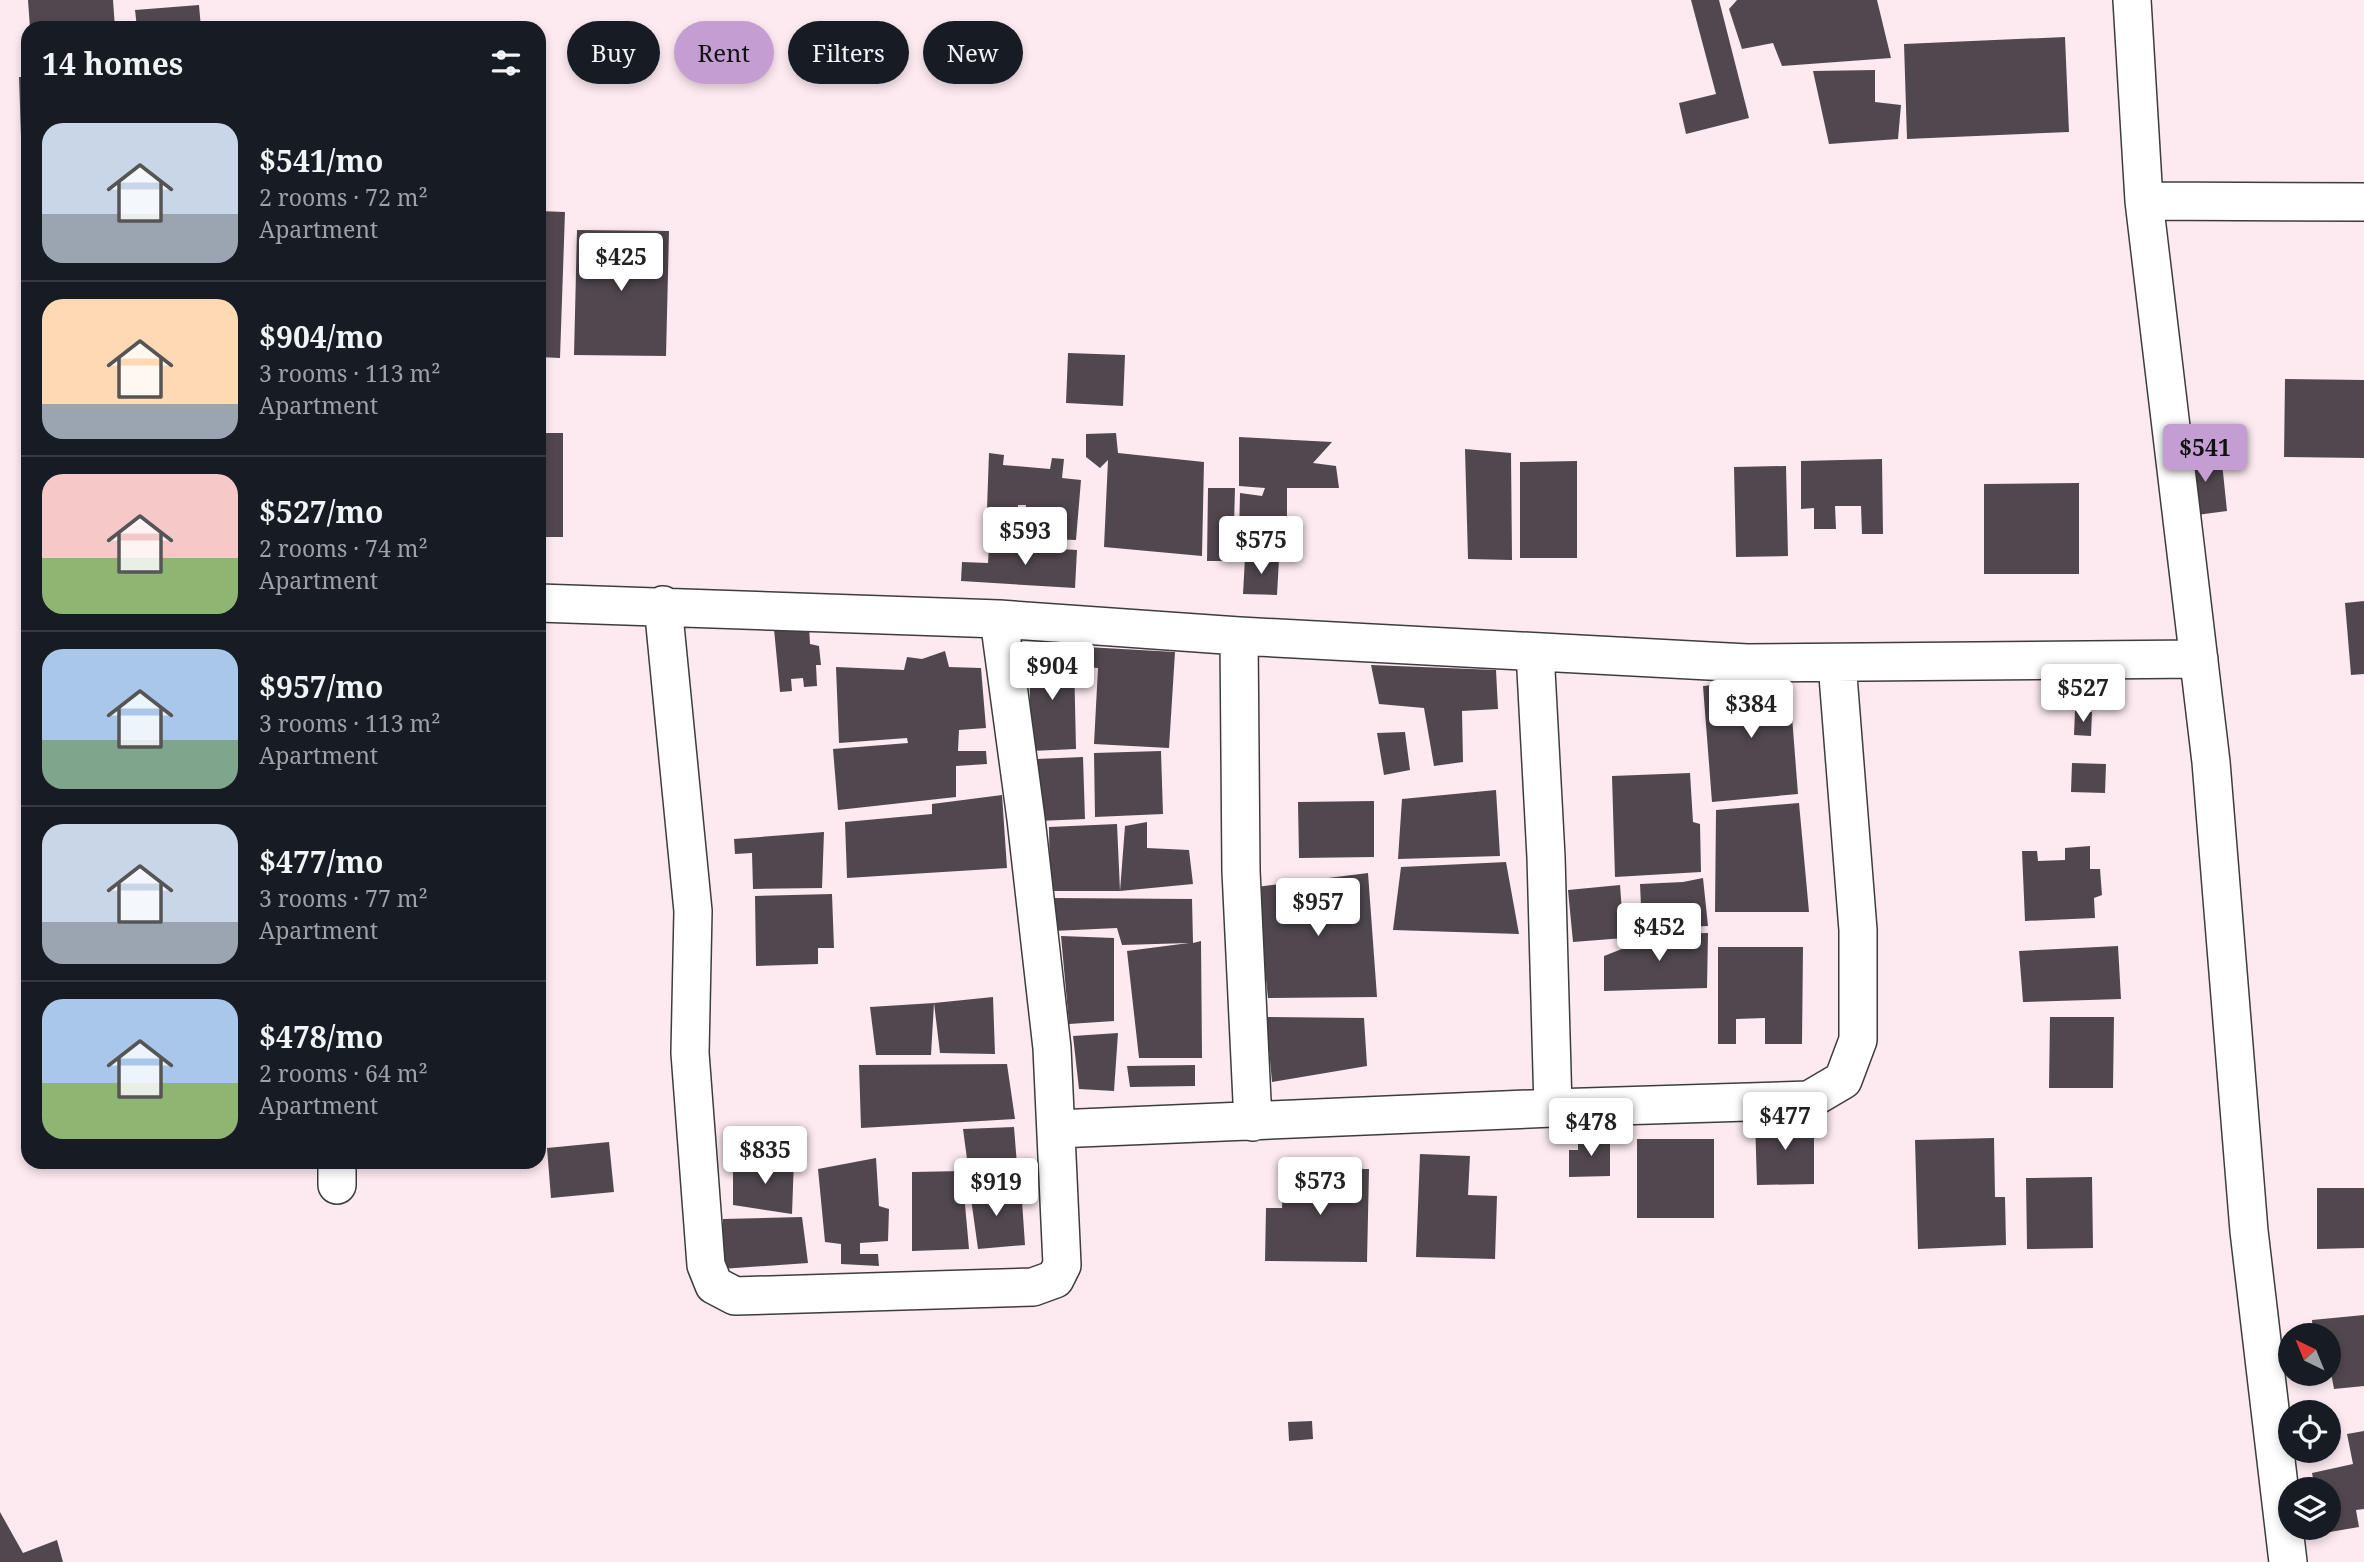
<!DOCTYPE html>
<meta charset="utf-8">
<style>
body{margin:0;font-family:"Noto Serif",serif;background:#20242c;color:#f1f3f6;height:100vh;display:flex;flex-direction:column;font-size:26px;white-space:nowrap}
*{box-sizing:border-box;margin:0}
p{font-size:23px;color:#9ea1a6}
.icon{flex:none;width:38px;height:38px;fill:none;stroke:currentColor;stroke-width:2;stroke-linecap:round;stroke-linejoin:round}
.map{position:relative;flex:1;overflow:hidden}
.sheet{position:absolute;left:21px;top:21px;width:525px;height:1148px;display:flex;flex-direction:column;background:#171b24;border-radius:21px;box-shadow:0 4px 10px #0003}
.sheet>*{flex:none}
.guide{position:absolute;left:567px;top:21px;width:665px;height:63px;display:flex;gap:14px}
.needle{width:46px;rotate:317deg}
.tools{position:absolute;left:2278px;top:1323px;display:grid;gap:14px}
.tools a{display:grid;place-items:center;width:63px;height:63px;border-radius:50%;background:#171b24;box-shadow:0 4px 10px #0003;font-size:35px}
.price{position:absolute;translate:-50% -60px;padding:0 16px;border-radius:7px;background:#fff;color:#222;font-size:23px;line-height:46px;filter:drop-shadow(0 2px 4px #0008)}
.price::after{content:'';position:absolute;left:50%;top:42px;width:21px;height:16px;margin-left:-10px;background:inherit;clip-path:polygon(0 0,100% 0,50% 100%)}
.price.current{background:#c49ed2;color:#111}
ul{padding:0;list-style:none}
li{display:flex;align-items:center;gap:21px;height:175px;padding:0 21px}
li+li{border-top:2px solid #363941}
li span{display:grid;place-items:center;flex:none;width:196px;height:140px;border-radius:21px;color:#555}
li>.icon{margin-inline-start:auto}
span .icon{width:84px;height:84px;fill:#fffc;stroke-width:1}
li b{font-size:30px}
h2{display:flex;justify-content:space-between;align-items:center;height:84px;padding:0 21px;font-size:30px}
.pill{padding:0 24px;border-radius:32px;background:#171b24;box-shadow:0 4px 10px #0003;font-size:24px;line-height:63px}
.pill.current{background:#c49ed2;color:#111}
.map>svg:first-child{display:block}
</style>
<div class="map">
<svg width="2364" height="1562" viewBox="0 0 2364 1562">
<rect width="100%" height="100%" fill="#fceaf0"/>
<path fill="#51484f" d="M28,0H113L115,28H30Z
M1691,0H1719L1749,118L1686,134L1679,103L1716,94Z
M1737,0H1877L1891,58L1782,66L1773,43L1742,49L1729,9Z
M199,5L201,28H137L135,10Z
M215,23H268L269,28H215Z
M2065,37L2069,132L1907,139L1904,44Z
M1875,70V102L1901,105L1898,139L1829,144L1813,71Z
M19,77H28V136H21Z
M539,211L565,212L560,358L539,357Z
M577,230L669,231L666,356L574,355Z
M1068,353L1125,355L1123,406L1066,403Z
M2285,379L2364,380V458L2284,457Z
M539,433H563V537H539Z
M1116,433L1118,453L1204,462L1202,556L1104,547L1108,460L1100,468L1086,457V434Z
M1239,437L1332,442L1313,463L1336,466L1339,488H1287V537L1239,535L1240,493L1262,496L1265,488L1239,486Z
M1465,449L1511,453L1512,560L1468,559Z
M989,453L1004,455L1003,465L1050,469L1052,458L1064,459L1062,478L1081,480L1076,540L1024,538L1026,505H1018V537L986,536Z
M2221,453L2227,511L2189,516L2183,457Z
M1882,459L1883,534H1862L1861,506H1835L1836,529H1814V508L1801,509V461Z
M1577,461V558H1520V462Z
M1786,466L1788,556L1736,557L1734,467Z
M2079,483V574H1984V484Z
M1208,488H1235L1233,561H1207Z
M989,545L1077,550L1075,588L961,581L962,562L988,563Z
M1245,558L1279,559L1277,595L1243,594Z
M2364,601V674L2351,675L2345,603Z
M809,625L810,644L819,646L821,665H816L817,686L804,687L803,678L791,679L792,691L780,692L774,629Z
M1086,647L1175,652L1169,748L1094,744L1098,668L1085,667Z
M1052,648V659H1074L1076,749L1031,751L1029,649Z
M945,651L949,667L981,668L986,728L959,730L958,751H986L987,764L956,766V797L838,810L833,749L908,743L907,738L839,743L836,667L904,670L907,657L922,659Z
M1371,665L1496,670L1498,709L1462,711L1463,762L1434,766L1424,708L1379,704Z
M1789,678L1798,794L1712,802L1703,686Z
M2075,711L2092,712L2091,736L2074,735Z
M1405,732L1410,770L1384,775L1377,733Z
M1161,751L1163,814L1095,817L1094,753Z
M1083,757L1085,819L1038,821L1036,759Z
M2072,763L2106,764L2105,793L2071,792Z
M1690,773L1693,822L1700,824L1701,872L1615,877L1612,776Z
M1496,790L1500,856L1398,859L1402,799Z
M1002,795L1007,868L847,878L845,822L932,814V804Z
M1374,801V857L1299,858L1298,802Z
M1799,803L1809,912H1715L1716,810Z
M1147,822V848L1189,850L1193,884L1120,891L1125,826Z
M1117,824L1120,891H1050L1049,827Z
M824,832L822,888L753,889L752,853L735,854L734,839Z
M2090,846V869H2100L2102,895L2094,898L2095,918L2025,921L2022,851H2037L2038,861L2065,860V848Z
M1506,862L1519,934L1393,930L1401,867Z
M1368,873L1377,997L1268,998L1256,887Z
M1703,878L1708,926L1642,929L1640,884L1683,882Z
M1620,885L1624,938L1573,942L1568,890Z
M832,894L834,948H818V964L756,966L755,896Z
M1054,898L1192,899L1193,943L1201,941L1202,1058H1139L1127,951L1189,943L1122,945L1117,928L1053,931Z
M1708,933L1707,988L1604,991V956L1632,945L1633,935Z
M1061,936L1114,938V1021L1069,1024Z
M2118,946L2121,999L2023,1002L2019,951Z
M1718,947H1803L1802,1044H1765V1018L1736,1019V1044H1718Z
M993,997L995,1054L940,1053L934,1003Z
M934,1003L931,1055H876L870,1007Z
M1266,1017L1364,1018L1367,1066L1272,1082Z
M2050,1017H2114L2113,1088H2049Z
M1118,1033L1114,1091L1079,1089L1073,1036Z
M1007,1064L1015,1119L861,1128L859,1065Z
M1195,1065V1086L1130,1087L1127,1066Z
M1814,1118V1184L1757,1185L1755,1120Z
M1014,1127L1019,1190H1007L1004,1170L969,1174L963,1129Z
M1610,1138V1176L1569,1177V1150H1578V1139Z
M1994,1138L1995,1197H2005L2006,1245L1918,1249L1915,1140Z
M1637,1139H1714V1218H1637Z
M609,1142L614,1192L551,1198L547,1148Z
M1420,1154L1470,1156L1468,1195L1497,1196L1495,1259L1416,1257Z
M876,1158L879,1206L889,1209L888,1241L860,1243V1254H878L879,1266L841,1264V1244L825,1242L818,1169Z
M794,1159L792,1214L733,1205V1166Z
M1283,1169H1369L1367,1262L1265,1261L1266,1208H1282Z
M962,1171L969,1249L912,1251V1172Z
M2092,1177L2093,1248L2027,1249L2026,1178Z
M997,1181L999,1199L1022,1201L1025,1245L978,1249L969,1184Z
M2317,1188H2364V1248L2317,1249Z
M802,1217L808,1263L721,1269L723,1219Z
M2364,1315V1386L2334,1389L2329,1362V1335H2313L2312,1320Z
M1312,1421L1313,1439L1289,1441L1288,1422Z
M2364,1431V1509L2356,1510L2359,1527L2324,1533L2323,1528H2329V1489H2315L2312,1473L2353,1464L2347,1434Z
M0,1512L23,1553L57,1540L63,1562H0Z"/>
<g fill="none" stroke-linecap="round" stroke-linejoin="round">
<g stroke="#3d3d3d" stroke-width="40">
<path id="street" d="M2132,0L2144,201L2211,762L2249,1231L2288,1562
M2144,201L2364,202
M539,603L999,619L1239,636L1747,663L2199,659
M663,605L693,911L690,1053L706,1265L714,1285L735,1296L1033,1287L1055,1279L1062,1265L1052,1048L1026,819L999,619
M1239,636L1241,871L1253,1122
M1535,652L1546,857L1553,1108
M1056,1129L1553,1108L1809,1100L1843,1080L1858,1040V930L1837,663
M337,1162V1185"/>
</g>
<use href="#street" stroke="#fff" stroke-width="37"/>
</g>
</svg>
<div class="tools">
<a><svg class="needle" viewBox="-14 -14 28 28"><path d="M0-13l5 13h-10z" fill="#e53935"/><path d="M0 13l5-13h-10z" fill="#9ea1a6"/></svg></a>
<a><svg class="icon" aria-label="locate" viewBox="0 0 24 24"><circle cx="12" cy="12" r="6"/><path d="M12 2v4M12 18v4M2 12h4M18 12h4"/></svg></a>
<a><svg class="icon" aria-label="layers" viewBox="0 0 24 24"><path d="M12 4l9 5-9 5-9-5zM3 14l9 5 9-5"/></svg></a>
</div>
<b class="price" style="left:621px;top:293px">$425</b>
<b class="price current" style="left:2205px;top:484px">$541</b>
<b class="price" style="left:1025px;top:567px">$593</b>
<b class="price" style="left:1261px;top:576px">$575</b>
<b class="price" style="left:1052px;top:702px">$904</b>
<b class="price" style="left:2083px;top:724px">$527</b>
<b class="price" style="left:1751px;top:740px">$384</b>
<b class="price" style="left:1318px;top:938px">$957</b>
<b class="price" style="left:1659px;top:963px">$452</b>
<b class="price" style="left:1785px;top:1152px">$477</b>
<b class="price" style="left:1591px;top:1158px">$478</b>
<b class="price" style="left:765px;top:1186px">$835</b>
<b class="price" style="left:1320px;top:1217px">$573</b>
<b class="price" style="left:996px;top:1218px">$919</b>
<div class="guide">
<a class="pill">Buy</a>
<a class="pill current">Rent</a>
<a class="pill">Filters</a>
<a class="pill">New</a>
</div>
<section class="sheet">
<h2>14 homes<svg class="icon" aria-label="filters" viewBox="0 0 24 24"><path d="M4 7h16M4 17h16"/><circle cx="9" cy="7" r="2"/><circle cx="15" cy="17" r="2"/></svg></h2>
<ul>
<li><span style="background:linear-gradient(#c9d6e8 65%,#9aa5b1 0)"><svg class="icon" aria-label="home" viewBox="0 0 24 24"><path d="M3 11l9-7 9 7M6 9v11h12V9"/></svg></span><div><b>$541/mo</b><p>2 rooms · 72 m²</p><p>Apartment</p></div></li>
<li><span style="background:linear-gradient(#ffd9b3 75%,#9aa5b1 0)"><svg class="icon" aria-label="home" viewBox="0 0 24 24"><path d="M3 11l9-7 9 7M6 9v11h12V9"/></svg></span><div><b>$904/mo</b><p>3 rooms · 113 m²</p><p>Apartment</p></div></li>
<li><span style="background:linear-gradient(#f6c9c9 60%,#8fb573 0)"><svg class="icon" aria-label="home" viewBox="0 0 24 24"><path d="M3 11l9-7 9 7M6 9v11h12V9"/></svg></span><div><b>$527/mo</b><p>2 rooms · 74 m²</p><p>Apartment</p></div></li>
<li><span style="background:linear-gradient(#a9c7e8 65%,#7fa58c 0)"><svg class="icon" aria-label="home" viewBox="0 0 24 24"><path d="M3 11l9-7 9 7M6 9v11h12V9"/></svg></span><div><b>$957/mo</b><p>3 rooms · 113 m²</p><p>Apartment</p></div></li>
<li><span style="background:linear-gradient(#c9d6e8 70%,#9aa5b1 0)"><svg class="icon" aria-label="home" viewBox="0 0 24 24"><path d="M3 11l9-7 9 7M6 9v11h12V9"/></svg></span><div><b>$477/mo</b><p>3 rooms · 77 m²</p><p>Apartment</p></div></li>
<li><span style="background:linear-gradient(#a9c7e8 60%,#8fb573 0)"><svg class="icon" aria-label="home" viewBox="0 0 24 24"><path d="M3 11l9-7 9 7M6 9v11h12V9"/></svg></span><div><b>$478/mo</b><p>2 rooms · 64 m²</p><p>Apartment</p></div></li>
</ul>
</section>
</div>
